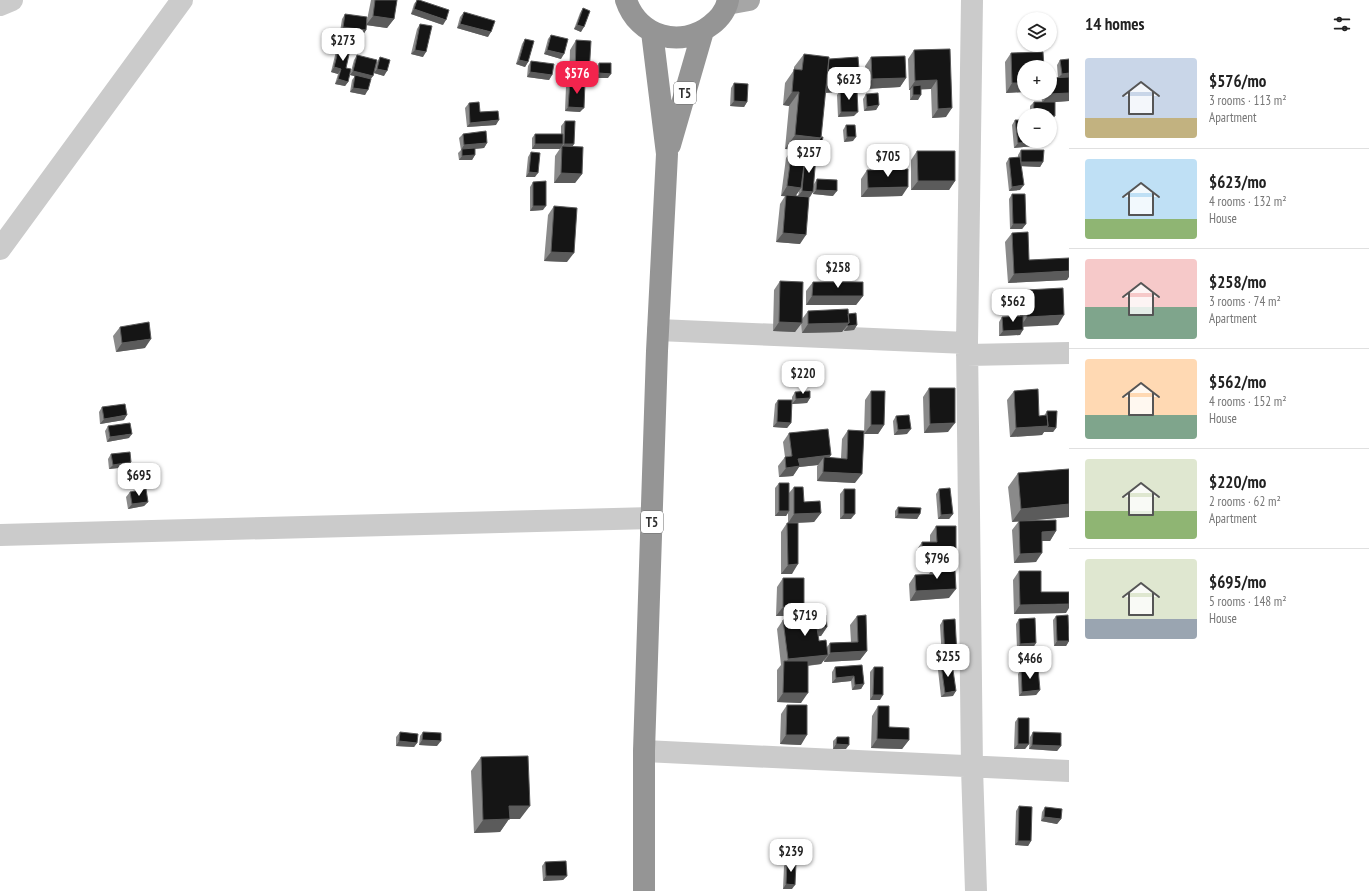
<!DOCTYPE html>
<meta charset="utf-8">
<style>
body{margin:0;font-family:"PT Sans Narrow",sans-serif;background:#f2f2f2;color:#222;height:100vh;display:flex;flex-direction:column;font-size:15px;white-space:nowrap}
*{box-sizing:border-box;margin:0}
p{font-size:13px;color:#767676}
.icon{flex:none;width:22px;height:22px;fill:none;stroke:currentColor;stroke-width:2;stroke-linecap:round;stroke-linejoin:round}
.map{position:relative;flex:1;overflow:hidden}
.panel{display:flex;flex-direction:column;background:#fff;width:300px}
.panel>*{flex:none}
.fabs{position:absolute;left:1017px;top:12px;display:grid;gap:8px}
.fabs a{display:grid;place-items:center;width:40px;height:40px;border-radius:50%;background:#fff;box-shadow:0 1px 3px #0004;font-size:20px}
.price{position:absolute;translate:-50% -34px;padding:0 9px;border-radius:8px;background:#fff;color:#222;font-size:13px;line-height:26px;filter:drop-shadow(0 1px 2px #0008)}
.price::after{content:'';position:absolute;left:50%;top:24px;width:12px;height:9px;margin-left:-6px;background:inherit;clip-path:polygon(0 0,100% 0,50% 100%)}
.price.selected{background:#f2244d;color:#fff}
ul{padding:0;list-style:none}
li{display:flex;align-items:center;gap:12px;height:100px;padding:0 16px}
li+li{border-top:1px solid #e0e0e0}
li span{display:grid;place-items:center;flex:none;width:112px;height:80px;border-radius:4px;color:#555}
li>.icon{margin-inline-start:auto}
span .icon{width:48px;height:48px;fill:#fffc;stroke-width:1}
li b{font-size:17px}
h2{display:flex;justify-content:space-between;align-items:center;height:48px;padding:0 16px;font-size:17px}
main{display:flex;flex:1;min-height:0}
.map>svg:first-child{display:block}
</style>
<main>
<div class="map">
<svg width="1069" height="891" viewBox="0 0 1069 891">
<rect width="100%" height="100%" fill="#fff"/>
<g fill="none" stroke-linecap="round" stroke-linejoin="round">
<path stroke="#cbcbcb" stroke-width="22" d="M972,0L967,343L972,768L976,891
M0,5L12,0
M0,249L182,0
M658,330L967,343
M967,355L1069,353
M0,535L652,518
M644,751L1069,771"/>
<path stroke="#a6a6a6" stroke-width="22" d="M727,4L749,0"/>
<path stroke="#959595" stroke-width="22" d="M626,0C638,37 681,49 711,25C719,19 726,10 728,0
M670,145L703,31
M644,891V751L657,351L667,154L652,32"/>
</g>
<path fill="#8a8a8a" d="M371,0H397L394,19L387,28L366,25Z
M417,0L443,25L411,14L414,4Z
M583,8L581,32L574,29L580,13Z
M464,12L488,37L457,28L460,17Z
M345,14L366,30L363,35L340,32L342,19Z
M420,24L423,57L411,54L417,29Z
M551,35L561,59L544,54L548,39Z
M525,39L528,62L525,67L516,64L522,44Z
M576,40L589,75L585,82L580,112L565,111L566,86L569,82L570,50Z
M340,43L346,68L348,82L345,86L335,84L338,74L331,72L337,47Z
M950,49L946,117L932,118L931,89H921L918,100H910V90H909L908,59L914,50Z
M1011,53L1024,67V92L1006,93L1005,62Z
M804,54L829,59L860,82L854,90V116L838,117L837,95L839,92L825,93L821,137V148L817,153L811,151H812H806L805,155L810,197L798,196L799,191L795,196L800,244L776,242L780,204L785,196H781L786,158L792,149H785L789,106L783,105L785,83L794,70V67Z
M357,55L377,62L380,57L384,76L374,73L371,79L365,95L350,92L352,80L355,76L350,75L354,60Z
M871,57L906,78L900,87L865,89V66Z
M1060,60L1069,77V101L1055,102L1052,120H1050V115H1030V106L1034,102H1042L1041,93H1050L1058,78L1057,65Z
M531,61L552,75L549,80L527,77L528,66Z
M599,63L608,78H596V68Z
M734,83L747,102L744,107L730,106L731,88Z
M866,94L879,105L876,110L864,111L863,99Z
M469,103L480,112L496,125L467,127L465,108Z
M1015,120L1034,146L1014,148L1012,125Z
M565,121L582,174L575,183H554L555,156L561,147L560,149H532V138L535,134H561V126Z
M846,125L853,141L844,142L843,130Z
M463,134L487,143L484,148L475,149V155L472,160H459L458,153L461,150L459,138Z
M1021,150L1043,162L1040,167L1021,166L1020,190L1009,191L1006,163L1009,158L1018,157V155Z
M917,151L955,181L949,190H911V160Z
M531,152L535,177H526L528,157Z
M867,170L902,196L861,197V179Z
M817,179L833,196L813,194L814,184Z
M533,182L543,210L530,211V187Z
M1012,194L1026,224L1022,229H1010L1009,199Z
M554,206L567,262L544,261L548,215Z
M1012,233L1029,260L1067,280L1008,283L1005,242Z
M780,281L802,319L808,311L848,314L857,325L854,330L844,331V329L842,332L802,333L801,323L795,332L773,331L774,290Z
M813,282L863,296L856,305H806V291Z
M1026,290L1058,325L1023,326L1020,335L999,336V322L1002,317L1020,316L1019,299Z
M120,327L145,348L116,352L113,336Z
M929,388L948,432L924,433L923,397Z
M871,391L884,425L878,434H864L865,400Z
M1014,391L1039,416H1044L1047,411L1056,428L1053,432H1044L1042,435L1010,437L1007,400Z
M795,392L810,398L807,403L792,404L791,423L787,428L773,427L775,404L778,400H792V397Z
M102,407L124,420L100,424L99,412Z
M896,416L907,434L894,435L893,421Z
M108,426L129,438L107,442L105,431Z
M848,430L855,483L817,481V466L818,465L799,467L793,476L779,477L778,466L785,457L783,442L789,433L830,458H841L842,439Z
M111,454L131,462L128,467L109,469L108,459Z
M1069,469V517L1024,521L1056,531L1050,541H1042L1036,562L1014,563L1012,530L1019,521L1012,522L1008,487L1018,473Z
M126,475L141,482L137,487L125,489L123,479Z
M779,483L789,493L794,487L804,502L821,513L814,522L798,523L792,574H781V532L787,523H788V513L786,516H775V488Z
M844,489L851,519H840V494Z
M939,489L953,514L949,519H938L936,494Z
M130,492L148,502L144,506L128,509L126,497Z
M898,507L920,514L917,519L895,518V511Z
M936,526L950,561H916V551L922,542H930V535Z
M935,564L945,571L949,598L910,601L909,584L915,575L929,574Z
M1019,571L1041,592L1066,613L1014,614L1013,580Z
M783,578L798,616H776L777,587Z
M857,616L867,651L860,660L824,662V660L821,664L808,666L801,703L777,702V670L781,665L777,629L783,620L827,627L821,636H818L819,641L827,647L830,643L851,642L850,625Z
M1056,616L1069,641L1066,646H1054L1053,620Z
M1019,619L1033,648L1017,649L1016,624Z
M943,620L957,655L954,660H942L940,625Z
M862,665L864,684L861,689L852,690L851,681L832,683V672L835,667Z
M941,665L953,696L941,697L938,670Z
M874,667L880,700H870V672Z
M1021,669L1040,690L1036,695L1019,696L1018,674Z
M787,705L801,745L780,744L781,714Z
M878,706L889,727L909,740L902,749L871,748L872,716Z
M1018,718L1029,744L1025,749H1014L1015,722Z
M400,732L417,743L414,747L396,746V737Z
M423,732L437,746L419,745L420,736Z
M1033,732L1061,746L1057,751L1029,749L1030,737Z
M837,737L846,749H833V741Z
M481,757L520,819H509L500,832L474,833L471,771Z
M1019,806L1031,841L1028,846L1015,845L1016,811Z
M1045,807L1061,819L1057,824L1041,821L1042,812Z
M545,862L567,876L563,880L543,881L542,866Z
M787,862L792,889H783L784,866Z"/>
<path fill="#5b5b5b" d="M414,9L446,20L443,25L411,14Z
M373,16L394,19L387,28L366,25Z
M460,24L491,32L488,37L457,28Z
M577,25L584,27L581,32L574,29Z
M343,27L366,30L363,35L340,32Z
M415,50L426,52L423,57L411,54Z
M547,50L564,54L561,59L544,54Z
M519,60L528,62L525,67L516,64Z
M334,67L341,69L338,74L331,72Z
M377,69L387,71L384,76L374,73Z
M353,71L373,76L370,80L350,75Z
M530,72L552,75L549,80L527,77Z
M599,73L611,74L608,78H596Z
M1069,73V77L1058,78L1062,74Z
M575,74L589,75L583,84L570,82Z
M906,78L900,87L865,89L872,79Z
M338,79L348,82L345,86L335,84Z
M937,80L931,89L913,90V86L910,90H909L915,81Z
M860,82L853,91L840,90L839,92L822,93L829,84Z
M1012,83H1024V92L1006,93Z
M353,88L368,90L365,95L350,92Z
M792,92H799L789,106L783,105Z
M1069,93V101L1042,103L1049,94Z
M913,95H921L918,100H910Z
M734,101L747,102L744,107L730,106Z
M879,105L876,110L864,111L867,107Z
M568,107L584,108L580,112L565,111Z
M952,108L946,117L932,118L938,109Z
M841,112H858L854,116L838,117Z
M1050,116H1055L1052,120H1050Z
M499,120L496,125L467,127L470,123Z
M795,135L821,138L811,151L785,149Z
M847,137H856L853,141L844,142Z
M1037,142L1034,146L1014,148L1018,143Z
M487,143L484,148L462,150V149L461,150L464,145Z
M535,144H563L560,149H532Z
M564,144H574L571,149H561Z
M815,147L821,148L817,153L811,151Z
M475,155L472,160H459L462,156Z
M1021,162H1043L1040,167L1018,166Z
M529,172L538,173L535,177H526Z
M561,173L582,174L575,183H554Z
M918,181H955L949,190H911Z
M1024,185L1020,190L1009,191L1012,187Z
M787,186L801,188L795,197L781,196Z
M908,187L902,196L861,197L868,188Z
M816,190L837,191L833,196L813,194Z
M802,191L813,192L810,197L798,196Z
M533,206H546L543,210L530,211Z
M1013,224H1026L1022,229H1010Z
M783,233L806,235L800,244L776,242Z
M551,252L574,253L567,262L544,261Z
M1069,271V277L1067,280L1008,283L1014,274Z
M812,296H863L856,305H806Z
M1064,315L1058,325L1020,327L1027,317Z
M779,322L802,323L795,332L773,331Z
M849,323L842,332L802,333L808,324Z
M857,325L854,330L844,331L848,326Z
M1023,330L1020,335L999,336L1003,331Z
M151,339L145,348L116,352L122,343Z
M810,398L807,403L792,404L796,399Z
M127,415L124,420L100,424L104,419Z
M777,422L791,423L787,428L773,427Z
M955,423L948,432L924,433L930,424Z
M871,425H884L878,434H864Z
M1048,426L1056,428L1053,432H1044L1042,435L1010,437L1016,428Z
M911,429L907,434L894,435L898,430Z
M132,434L129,438L107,442L110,437Z
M831,455L825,464L824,457L818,465L799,467L793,476L779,477L786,468L798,459Z
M131,462L128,467L109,469L113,465Z
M823,472L862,474L855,483L817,481Z
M141,482L137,487L125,489L128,485Z
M148,502L144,506L128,509L132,504Z
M1069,504V517L1012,522L1021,509Z
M779,511H789L786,516H775Z
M821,513L814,522L788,523L794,514Z
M844,514H855L851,519H840Z
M898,514H920L917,519L895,518Z
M953,514L949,519H938L941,515Z
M1056,531L1050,541H1035L1042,532Z
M922,552H956L950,561H916Z
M1042,553L1036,562L1014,563L1020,554Z
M798,564L792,574H781L788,565Z
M956,589L949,598L910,601L916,591Z
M1069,604V608L1066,613L1014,614L1020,605Z
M783,607H804L798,616H776Z
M827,627L821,636L811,637L817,628Z
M1057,641H1069L1066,646H1054Z
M1036,643L1033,648L1017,649L1020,644Z
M867,651L860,660L824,662L830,653Z
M828,655L821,664L784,668V665L788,659Z
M957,655L954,660H942L945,656Z
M854,676L851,681L832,683L836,678Z
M864,684L861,689L852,690L855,685Z
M1040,690L1036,695L1019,696L1022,692Z
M956,691L953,696L941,697L945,693Z
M783,693H808L801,703L777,702Z
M873,695H883L880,700H870Z
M786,735H807L801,745L780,744Z
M877,739L909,740L902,749L871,748Z
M422,740L441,741L437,746L419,745Z
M399,741L417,743L414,747L396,746Z
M836,744L849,745L846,749H833Z
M1018,744H1029L1025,749H1014Z
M1032,745L1061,746L1057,751L1029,749Z
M509,806H530L520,819H509L500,832L474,833L483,820Z
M1044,817L1061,819L1057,824L1041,821Z
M1018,841H1031L1028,846L1015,845Z
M546,876H567L563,880L543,881Z
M786,884L795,885L792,889H783Z"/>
<path fill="#151515" stroke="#5b5b5b" d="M375,0H397L394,19L373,16Z
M417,0H419L449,10L446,20L414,9Z
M583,8L590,11L584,27L577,25Z
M464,12L495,21L491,32L460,24Z
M345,14L367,17L366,30L343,27Z
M420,24L432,26L426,52L415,50Z
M551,35L568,39L564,54L547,50Z
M525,39L534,41L528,62L519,60Z
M576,40L591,41L589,75L575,74Z
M340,43L351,45L346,68L351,69L348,82L338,79L341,69L334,67Z
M950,49L952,108L938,109L937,80L915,81L914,50Z
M1043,52L1044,67H1024V83H1012L1011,53Z
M804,54L829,57L821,138L795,135L799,92H792L794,69L802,70Z
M357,55L377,60L373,76L353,71Z
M905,56L906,78L872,79L871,57Z
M380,57L390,60L387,71L377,69Z
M858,57L860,82L829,84L828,70L829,59Z
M1069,59V73L1062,74L1060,60Z
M531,61L554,64L552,75L530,72Z
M599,63H611V74L599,73Z
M355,75L371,79L368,90L353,88Z
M1069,77V93L1049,94V93H1050V78Z
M570,81L585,82L584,108L568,107Z
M734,83L748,84L747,102L734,101Z
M921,85V95H913V86Z
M840,90H857L858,112H841Z
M878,93L879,105L867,107L866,94Z
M479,102L480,112L498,111L499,120L470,123L469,103Z
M1034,102H1055V116H1050V115H1033Z
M1015,120H1024V141L1037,142L1018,143Z
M565,121H575L574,144H564Z
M846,125H855L856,137H847Z
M486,131L487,143L464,145L463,134Z
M535,134H563V144H535Z
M821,137H823L821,148L815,147Z
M562,146L583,147L582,174L561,173Z
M475,148V155L462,156V149Z
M792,149L806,150L801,188L787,186Z
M1021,150H1044L1043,162H1021Z
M917,151H955V181H918Z
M531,152L540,153L538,173L529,172Z
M805,155L816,156L813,192L802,191Z
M1020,157L1024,185L1012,187L1009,158Z
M908,169V187L868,188L867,170Z
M817,179L837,180V191L816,190Z
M546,181V206H533V182Z
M1012,194H1025L1026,224H1013Z
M786,195L809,197L806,235L783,233Z
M554,206L577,208L574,253L551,252Z
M1028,232L1029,260L1069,258V271L1014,274L1012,233Z
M780,281L803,282L802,323L779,322Z
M813,282H863V296H812Z
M1063,288L1064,315L1027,317L1026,290Z
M848,309L849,323L808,324V311Z
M856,313L857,325L848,326L847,324L849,323L848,314Z
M1023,316V330L1003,331L1002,317Z
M149,322L151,339L122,343L120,327Z
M929,388H955V423L930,424Z
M1038,389L1039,416L1047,415L1048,426L1016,428L1014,391Z
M810,391V398L796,399L795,392Z
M871,391H885L884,425H871Z
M778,400H792L791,423L777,422Z
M125,404L127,415L104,419L102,407Z
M1047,411H1057L1056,428L1047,427L1048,426L1047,415Z
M909,415L911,429L898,430L896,416Z
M130,423L132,434L110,437L108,426Z
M828,429L831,455L798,459L800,466L786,468L785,457L792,456L789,433Z
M848,430L864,431L862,474L823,472L824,457L847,459Z
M130,452L131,462L113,465L111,454Z
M1069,469V504L1021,509L1018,473Z
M139,472L141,482L128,485L126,475Z
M779,483H789V511H779Z
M794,487H803L804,502L820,501L821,513L794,514Z
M950,488L953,514L941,515L939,489Z
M146,489L148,502L132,504L130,492Z
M844,489H855V514H844Z
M898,507L921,508L920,514H898Z
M1056,520V531L1042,532V553L1020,554L1019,521Z
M787,523H798V564L788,565Z
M936,526H956V552H922V542H937Z
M935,564H945V571H955L956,589L916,591L915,575L936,574Z
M1019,571H1041V592H1069V604L1020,605Z
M783,578H804V607H783Z
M826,615L827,627L817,628L819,641L826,640L828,655L788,659L783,620Z
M866,615L867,651L830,653V643L858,642L857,616Z
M1068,615L1069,641H1057L1056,616Z
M1035,618L1036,643L1020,644L1019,619Z
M955,619L957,655L945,656L943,620Z
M784,661H808V693H783Z
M952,663L956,691L945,693L941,665Z
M862,665L864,684L855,685L854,676L836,678L835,667Z
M874,667H883V695H873Z
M1038,668L1040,690L1022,692L1021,669Z
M787,705H807V735H786Z
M878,706H889V727L909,728V740L877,739Z
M1018,718H1029V744H1018Z
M400,732L418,734L417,743L399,741Z
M423,732L441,733V741L422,740Z
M1033,732L1061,733V746L1032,745Z
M837,737H849V745L836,744Z
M528,756L530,806H509L510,819L483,820L481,757Z
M1019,806L1032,807L1031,841H1018Z
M1045,807L1062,809L1061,819L1044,817Z
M566,861L567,876H546L545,862Z
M787,862H796L795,885L786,884Z"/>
<g text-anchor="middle" stroke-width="4" stroke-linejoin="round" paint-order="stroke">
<g fill="#fff" stroke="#6d6d6d" stroke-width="1">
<rect x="674" y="82" width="22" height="22" rx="3"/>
<rect x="641" y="511" width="22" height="22" rx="3"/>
</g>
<g font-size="13" font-weight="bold" fill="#2e2e2e">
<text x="685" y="98">T5</text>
<text x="652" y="527">T5</text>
</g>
</g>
</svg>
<div class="fabs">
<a><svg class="icon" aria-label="layers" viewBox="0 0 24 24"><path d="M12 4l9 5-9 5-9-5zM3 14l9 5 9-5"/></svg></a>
<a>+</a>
<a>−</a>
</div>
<b class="price" style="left:343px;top:62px">$273</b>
<b class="price selected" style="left:577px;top:95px">$576</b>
<b class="price" style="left:849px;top:101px">$623</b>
<b class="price" style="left:809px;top:174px">$257</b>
<b class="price" style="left:888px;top:178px">$705</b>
<b class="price" style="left:838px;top:289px">$258</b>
<b class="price" style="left:1013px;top:323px">$562</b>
<b class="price" style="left:803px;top:395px">$220</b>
<b class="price" style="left:139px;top:497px">$695</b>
<b class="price" style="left:937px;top:580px">$796</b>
<b class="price" style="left:805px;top:637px">$719</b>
<b class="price" style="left:948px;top:678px">$255</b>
<b class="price" style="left:1030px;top:680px">$466</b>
<b class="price" style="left:791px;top:873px">$239</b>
</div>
<section class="panel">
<h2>14 homes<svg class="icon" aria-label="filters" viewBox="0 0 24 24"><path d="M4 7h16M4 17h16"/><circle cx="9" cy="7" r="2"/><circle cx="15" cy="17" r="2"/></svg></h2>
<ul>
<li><span style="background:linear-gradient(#c9d6e8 75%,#c2b280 0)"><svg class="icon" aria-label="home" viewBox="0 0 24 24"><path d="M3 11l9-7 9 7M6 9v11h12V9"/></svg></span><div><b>$576/mo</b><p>3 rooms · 113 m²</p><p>Apartment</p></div></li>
<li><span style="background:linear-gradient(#bfe0f5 75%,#8fb573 0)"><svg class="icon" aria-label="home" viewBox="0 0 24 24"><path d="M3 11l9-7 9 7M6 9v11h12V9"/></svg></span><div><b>$623/mo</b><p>4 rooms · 132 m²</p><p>House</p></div></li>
<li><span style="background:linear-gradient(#f6c9c9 60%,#7fa58c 0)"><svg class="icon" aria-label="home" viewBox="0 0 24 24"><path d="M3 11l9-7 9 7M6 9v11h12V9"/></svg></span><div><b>$258/mo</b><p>3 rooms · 74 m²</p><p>Apartment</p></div></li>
<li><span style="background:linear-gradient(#ffd9b3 70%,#7fa58c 0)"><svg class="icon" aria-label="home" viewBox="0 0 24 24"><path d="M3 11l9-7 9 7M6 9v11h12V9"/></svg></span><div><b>$562/mo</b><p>4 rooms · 152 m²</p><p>House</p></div></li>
<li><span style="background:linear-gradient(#dfe7d0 65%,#8fb573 0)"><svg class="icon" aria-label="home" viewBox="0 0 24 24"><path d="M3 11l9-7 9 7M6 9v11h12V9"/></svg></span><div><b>$220/mo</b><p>2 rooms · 62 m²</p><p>Apartment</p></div></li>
<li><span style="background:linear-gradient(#dfe7d0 75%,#9aa5b1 0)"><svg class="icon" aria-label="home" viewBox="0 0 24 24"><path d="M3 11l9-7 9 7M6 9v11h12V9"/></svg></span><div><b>$695/mo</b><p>5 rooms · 148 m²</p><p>House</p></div></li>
</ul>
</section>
</main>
